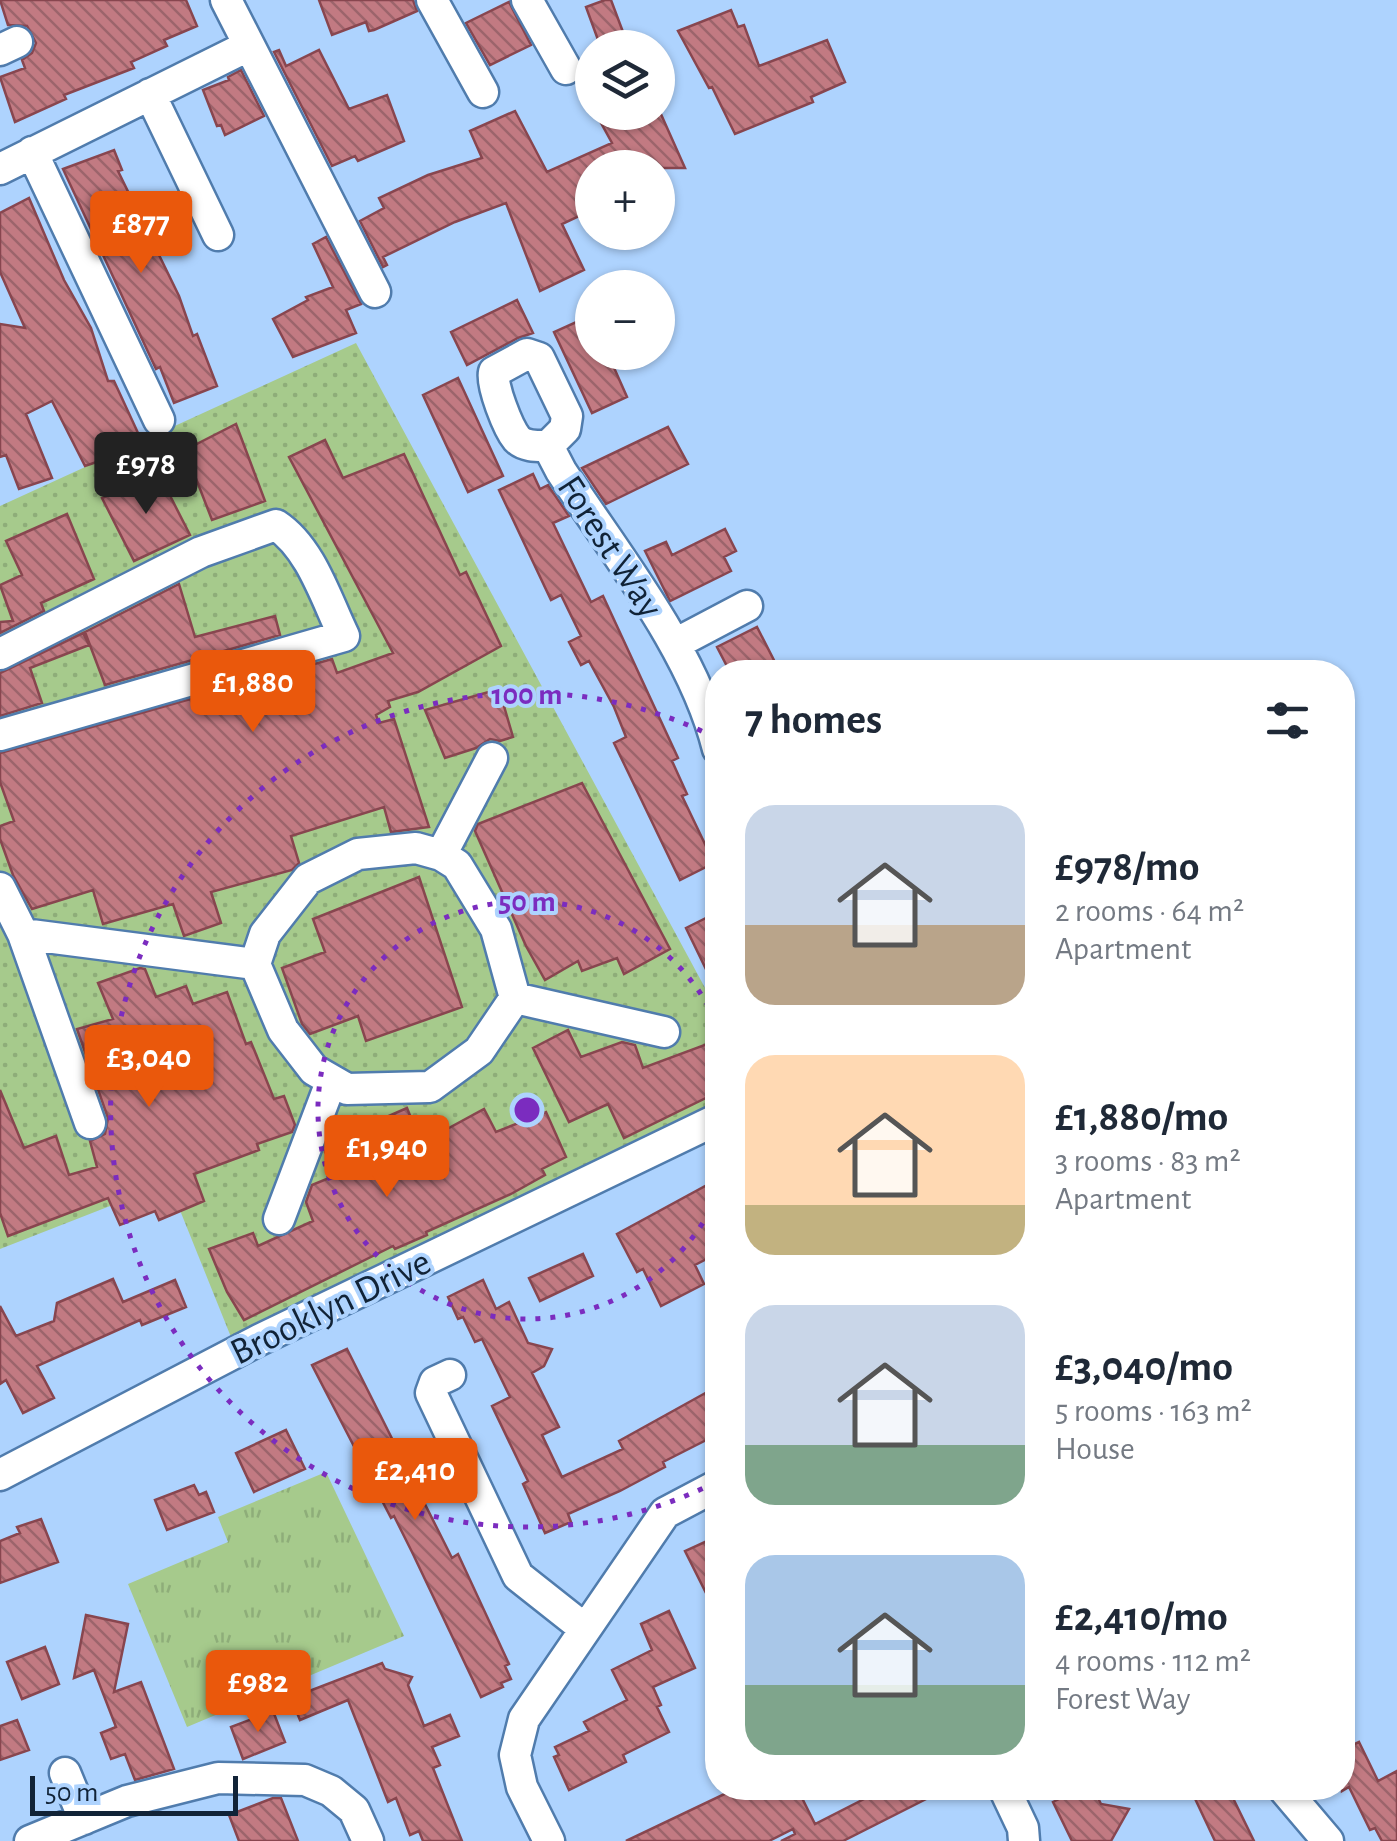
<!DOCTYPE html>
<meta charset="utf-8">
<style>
body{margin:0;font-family:"Alegreya Sans",sans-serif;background:#f2f2f3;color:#1f2937;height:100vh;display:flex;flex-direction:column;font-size:38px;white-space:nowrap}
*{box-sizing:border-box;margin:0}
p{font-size:32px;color:#747a83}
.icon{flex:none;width:55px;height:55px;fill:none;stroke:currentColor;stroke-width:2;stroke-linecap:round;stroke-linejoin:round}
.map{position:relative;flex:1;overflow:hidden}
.side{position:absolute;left:705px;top:660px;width:650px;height:1140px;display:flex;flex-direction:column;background:#fff;border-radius:40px;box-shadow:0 2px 8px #0004}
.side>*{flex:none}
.buttons{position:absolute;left:575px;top:30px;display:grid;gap:20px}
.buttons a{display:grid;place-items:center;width:100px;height:100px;border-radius:50%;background:#fff;box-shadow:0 2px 8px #0004;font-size:50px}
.scale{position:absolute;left:30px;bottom:25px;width:208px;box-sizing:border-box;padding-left:10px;border:5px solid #112337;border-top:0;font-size:28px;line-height:35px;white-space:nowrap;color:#112337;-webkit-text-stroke:8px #aed3fe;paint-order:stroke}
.price{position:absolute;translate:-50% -85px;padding:0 22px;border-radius:10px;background:#ea580c;color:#fff;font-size:32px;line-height:65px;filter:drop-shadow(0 2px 5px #0008)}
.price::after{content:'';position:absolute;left:50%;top:60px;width:30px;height:22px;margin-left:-15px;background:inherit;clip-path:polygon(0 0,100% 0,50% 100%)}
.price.active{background:#222;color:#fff}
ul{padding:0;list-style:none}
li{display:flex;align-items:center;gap:30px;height:250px;padding:0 40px}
li span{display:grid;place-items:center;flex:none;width:280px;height:200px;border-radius:30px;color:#555}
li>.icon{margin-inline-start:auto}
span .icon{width:120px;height:120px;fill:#fffc;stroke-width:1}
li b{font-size:42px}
h2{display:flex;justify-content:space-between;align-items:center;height:120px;padding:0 40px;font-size:42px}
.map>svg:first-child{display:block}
</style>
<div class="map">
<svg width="1397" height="1841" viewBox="0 0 1397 1841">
<defs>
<pattern id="grass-tufts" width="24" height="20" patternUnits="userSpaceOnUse" patternTransform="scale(2.5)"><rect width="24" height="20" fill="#a6ca8c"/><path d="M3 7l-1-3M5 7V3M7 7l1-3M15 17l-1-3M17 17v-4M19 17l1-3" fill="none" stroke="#8ead79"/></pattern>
<pattern id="park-dots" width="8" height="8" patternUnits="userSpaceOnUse" patternTransform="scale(2.5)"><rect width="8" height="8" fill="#a6ca8c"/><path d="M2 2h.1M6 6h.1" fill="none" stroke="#8ead79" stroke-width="1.8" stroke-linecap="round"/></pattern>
<pattern id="building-back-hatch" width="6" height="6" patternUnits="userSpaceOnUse" patternTransform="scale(2.5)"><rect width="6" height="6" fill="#c27a82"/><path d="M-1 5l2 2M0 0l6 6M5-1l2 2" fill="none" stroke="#9c646b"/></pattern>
</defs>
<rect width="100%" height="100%" fill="#aed3fe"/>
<path fill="url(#grass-tufts)" d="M326,1472L404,1636L187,1727L128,1584L228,1542L218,1517Z"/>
<path fill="url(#park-dots)" d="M356,343L717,1010V1106L231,1337L169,1183L0,1249V506Z"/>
<path fill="url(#building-back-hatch)" stroke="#88464f" stroke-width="2.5" d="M0,0H186L197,26L164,40L167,46L131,62L134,68L64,95L66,99L15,122L0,77L25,68L22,60L32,53L36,43L27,26L8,25Z
M319,0H413L417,11L374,30L369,31L366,22L332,35Z
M605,0H611L629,48H601L586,7Z
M509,2L531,45L490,65L466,23Z
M731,10L738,27L744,25L759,66L827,40L845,82L811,97L813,102L735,134L712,87L709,88L678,31Z
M279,50L286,66L319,50L349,109L387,95L404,141L358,161L355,156L332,166L274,52Z
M241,70L264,116L225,135L221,125L217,126L203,90L229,80L228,77Z
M515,111L547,172L612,143L595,112H660L685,168H592V210L562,224L584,270L540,291L506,203L455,222L383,257L387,265L383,267L360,221L384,208L379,198L428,175L482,158L470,131Z
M114,150L122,170L118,171L179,296L193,336L197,334L217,386L174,403L160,367L156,369L63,169Z
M29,198L64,280L91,328L108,381H114L144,446L85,466L52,401L26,414L52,478L19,489L6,455L0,457V324L25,328L0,272V213Z
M326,237L361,304L346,310L356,333L293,357L273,319L308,300L306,297L333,287L313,244Z
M517,300L533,333L518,338L467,365L451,332Z
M592,315V352H607L627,397L592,413L554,332Z
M458,378L503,476L468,492L423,395Z
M236,424L265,501L212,520L185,450Z
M668,427L688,464L606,504L582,468Z
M325,440L343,478L404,454L460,575L466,572L501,646L418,692L388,701L390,707L376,715L379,723L394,719L429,827L391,832L384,807L291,836L299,863L292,870L211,892L221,923L184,936L173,904L103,924L93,890L32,909L13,875L0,839V826L14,821L0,782V753L332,659L337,673L393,653L289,457Z
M533,474L540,489L548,485L569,516L553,523L591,602L603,596L678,758L672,761L687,794L682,796L714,863L680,880L614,743L626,737L614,707L589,661L581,665L569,642L581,636L561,595L551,600L499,490Z
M152,476H160L190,535L134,561L102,498Z
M67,514L94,579L41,603L44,611L0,633V622L13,621L0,585L22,575L6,541Z
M725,529L736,551L724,557L731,571L670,601L645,551L666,542L672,555Z
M179,584L195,637L275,616L280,635L105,685L85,632Z
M757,627L780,672H730L717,647Z
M83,633L89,645L30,668L42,703L0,716V673Z
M499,689L513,737L500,741L490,739L476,748L445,758L425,710Z
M582,783L670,949L624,974L617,958L582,971L578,961L545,980L526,946L475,831L478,824Z
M419,877L462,1007L366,1041L358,1016L310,1034L302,1024L282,968L325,952L313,919Z
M718,912V994L686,928Z
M140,968L145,969L156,997L186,986L193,1004L227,992L246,1044L251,1042L274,1099L284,1096L295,1125L292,1132L257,1144L259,1150L194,1174L204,1201L159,1220L155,1211L120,1225L108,1198L8,1236L0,1213V1090L24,1148L56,1136L69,1175L97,1167L90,1141L105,1134L108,1118L77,1029L113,1019L98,983Z
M568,1030L581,1057L622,1042L635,1045L643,1068L718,1040V1092L624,1138L608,1104L569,1122L533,1048Z
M407,1108L418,1135L434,1129L436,1135L484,1109L496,1132L546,1112L566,1157L542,1169L545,1175L511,1194L426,1232L427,1235L395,1249L393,1246L244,1320L227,1292L209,1249L253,1233L258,1246L313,1221L306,1202L312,1185L339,1174L325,1152L329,1140L354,1125L357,1130Z
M709,1184L718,1201V1253L695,1265L704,1284L661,1306L643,1269L637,1272L617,1234Z
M583,1254L593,1276L540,1301L529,1278Z
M113,1279L123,1302L175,1280L186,1307L142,1325L140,1320L37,1366L54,1398L23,1413L6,1380L0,1384V1306L16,1336L54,1321L57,1303Z
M483,1280L496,1309L509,1302L528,1343L552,1349L544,1366L532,1373L559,1427L542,1435L562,1477L623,1449L619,1441L718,1386V1434L663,1462L665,1467L620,1491L568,1514L571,1522L545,1533L523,1484L528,1481L492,1406L510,1397L482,1339L475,1342L463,1317L458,1319L448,1297Z
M347,1349L452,1558L458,1554L509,1664L505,1666L511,1679L501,1683L503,1687L481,1697L412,1552L394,1516L391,1518L312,1365Z
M286,1430L305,1469L254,1492L236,1453Z
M194,1485L199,1495L206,1492L214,1512L167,1530L155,1500Z
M41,1519L58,1562L0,1583V1541L20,1533L17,1527Z
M718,1536V1617L685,1551Z
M669,1611L695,1668L653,1687L661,1705L657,1707L669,1732L623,1755L626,1762L569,1790L554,1757L559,1755L555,1747L589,1731L584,1722L627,1700L612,1670L652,1650L641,1624Z
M86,1615L128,1624L114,1692L141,1682L174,1769L135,1780L125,1754L111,1759L101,1733L116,1727L94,1670L74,1678Z
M45,1647L59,1684L22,1699L7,1662Z
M382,1663L385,1669L412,1677L408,1685L424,1726L450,1715L459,1736L432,1747L440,1765L433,1768L462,1841H423L419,1831L410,1835L396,1798L388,1802L348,1700L300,1720L291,1698Z
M273,1711L285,1742L243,1759L231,1727Z
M17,1720L29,1750L0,1760V1726Z
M1359,1742L1378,1781L1397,1771V1841H1382L1375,1828L1370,1830L1349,1787L1342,1791V1750Z
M737,1788H797L815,1824L864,1799L858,1788H948L843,1841H781L795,1834L793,1829L769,1841H626Z
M1054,1788H1093L1101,1804L1129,1809L1111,1841H1072L1053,1802L1059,1799Z
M1190,1788H1228L1254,1841H1215Z
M273,1798H281L298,1841H239L229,1815Z"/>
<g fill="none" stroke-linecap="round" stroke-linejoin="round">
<g stroke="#507cad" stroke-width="35">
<path id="minor" d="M226,0L375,292
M432,0L483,92
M527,0L566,69
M0,50L17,42
M150,94L218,235
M32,152L159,420
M0,169L248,46
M527,354L539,358L567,416L565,429L548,446C538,446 525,447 517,439C508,428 491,385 494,372Z
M548,446L561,471C616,555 694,651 718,749
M675,644L747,606
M0,654L201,552L276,525C311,548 326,599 344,636L0,735
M416,848L441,855L457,865L496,929L515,998L479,1051L430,1087L347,1089L314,1070L283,1030L255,964L265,934L308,879L358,854Z
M441,855L492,758
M0,888L23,934L255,964
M23,934L90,1123
M515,998L664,1032
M279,1219L331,1082
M450,1375L435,1382L431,1393L518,1576L585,1629
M0,1475L259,1340L718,1119
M65,1773L84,1819
M1004,1788L1023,1828L1024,1841
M1283,1788L1328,1841
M30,1841L127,1801L218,1778L305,1780L331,1791L354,1810L368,1841
M549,1841L522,1787L515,1755L524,1719L665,1513L718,1485"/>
</g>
<use href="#minor" stroke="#fff" stroke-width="30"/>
</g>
<g fill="none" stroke="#7b2cbf" stroke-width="5" stroke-dasharray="5 10">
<path d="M717 1197A209 209 0 1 1 717 1023"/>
<path d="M716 1482A417 417 0 1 1 716 738"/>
</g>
<g text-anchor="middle" stroke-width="8" stroke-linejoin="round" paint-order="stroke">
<g font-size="38" fill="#112337" stroke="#aed3fe">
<text transform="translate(611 546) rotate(57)" y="13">Forest Way</text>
<text transform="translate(330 1306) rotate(-26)" y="13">Brooklyn Drive</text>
</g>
</g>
<circle cx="527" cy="1110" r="15" fill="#7b2cbf" stroke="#aed3fe" stroke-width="5"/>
<g font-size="30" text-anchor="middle" font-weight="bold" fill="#7b2cbf" stroke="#aed3fe" stroke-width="8" stroke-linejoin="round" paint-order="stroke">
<text x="527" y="704">100 m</text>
<text x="527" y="911">50 m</text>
</g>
</svg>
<div class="buttons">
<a><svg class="icon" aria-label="layers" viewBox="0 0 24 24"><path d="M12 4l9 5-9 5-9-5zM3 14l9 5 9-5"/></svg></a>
<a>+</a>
<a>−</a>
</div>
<div class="scale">50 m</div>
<b class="price" style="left:141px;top:276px">£877</b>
<b class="price active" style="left:146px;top:517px">£978</b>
<b class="price" style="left:253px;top:735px">£1,880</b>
<b class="price" style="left:149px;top:1110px">£3,040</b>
<b class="price" style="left:387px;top:1200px">£1,940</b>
<b class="price" style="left:415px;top:1523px">£2,410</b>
<b class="price" style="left:258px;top:1735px">£982</b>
<section class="side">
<h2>7 homes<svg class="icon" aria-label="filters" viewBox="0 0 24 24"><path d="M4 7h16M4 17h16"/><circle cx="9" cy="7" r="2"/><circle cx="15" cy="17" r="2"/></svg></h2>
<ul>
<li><span style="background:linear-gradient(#c9d6e8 60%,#b9a48a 0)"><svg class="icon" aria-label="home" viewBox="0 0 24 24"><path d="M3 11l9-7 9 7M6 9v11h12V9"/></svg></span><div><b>£978/mo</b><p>2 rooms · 64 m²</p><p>Apartment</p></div></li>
<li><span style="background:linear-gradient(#ffd9b3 75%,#c2b280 0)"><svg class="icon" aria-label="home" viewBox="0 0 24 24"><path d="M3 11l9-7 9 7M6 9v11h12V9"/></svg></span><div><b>£1,880/mo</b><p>3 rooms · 83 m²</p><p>Apartment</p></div></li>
<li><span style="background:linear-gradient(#c9d6e8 70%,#7fa58c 0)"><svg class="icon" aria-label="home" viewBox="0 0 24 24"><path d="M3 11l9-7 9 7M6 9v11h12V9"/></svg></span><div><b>£3,040/mo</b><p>5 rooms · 163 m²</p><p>House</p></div></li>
<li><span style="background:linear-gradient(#a9c7e8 65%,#7fa58c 0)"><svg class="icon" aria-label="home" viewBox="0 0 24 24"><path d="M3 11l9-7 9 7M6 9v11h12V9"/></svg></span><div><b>£2,410/mo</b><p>4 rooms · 112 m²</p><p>Forest Way</p></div></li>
</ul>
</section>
</div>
